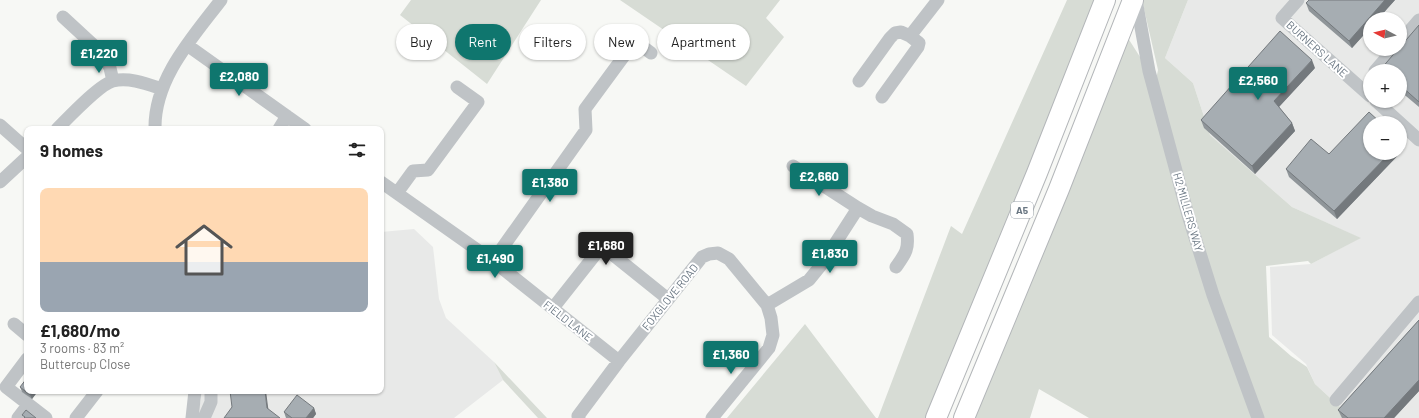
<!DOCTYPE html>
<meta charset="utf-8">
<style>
body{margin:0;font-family:Barlow,sans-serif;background:#f2f2f2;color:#222;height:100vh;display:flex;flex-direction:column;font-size:15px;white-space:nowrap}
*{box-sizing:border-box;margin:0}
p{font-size:13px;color:#767676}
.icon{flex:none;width:22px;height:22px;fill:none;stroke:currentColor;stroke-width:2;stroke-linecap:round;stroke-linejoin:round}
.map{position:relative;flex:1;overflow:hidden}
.side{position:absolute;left:24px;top:126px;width:360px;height:268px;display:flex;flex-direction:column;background:#fff;border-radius:8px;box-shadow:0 1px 3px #0004}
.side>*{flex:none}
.guide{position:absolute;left:396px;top:24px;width:380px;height:36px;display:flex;gap:8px}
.needle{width:26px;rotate:277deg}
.controls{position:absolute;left:1363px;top:12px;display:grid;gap:8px}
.controls a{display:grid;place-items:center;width:44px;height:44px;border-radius:50%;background:#fff;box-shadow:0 1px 3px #0004;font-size:20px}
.price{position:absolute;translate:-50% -34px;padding:0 9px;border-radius:4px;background:#0f766e;color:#fff;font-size:13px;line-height:26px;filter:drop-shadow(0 1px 2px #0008)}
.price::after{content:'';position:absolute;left:50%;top:24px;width:12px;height:9px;margin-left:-6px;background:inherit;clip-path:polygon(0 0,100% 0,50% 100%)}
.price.on{background:#222;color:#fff}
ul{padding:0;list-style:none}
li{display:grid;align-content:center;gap:8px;height:212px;padding:0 16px}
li+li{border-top:1px solid #e0e0e0}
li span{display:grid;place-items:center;height:124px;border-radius:8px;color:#555}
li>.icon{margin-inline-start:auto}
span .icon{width:72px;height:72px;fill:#fffc;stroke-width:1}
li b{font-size:17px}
h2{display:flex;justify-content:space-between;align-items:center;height:48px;padding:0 16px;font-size:17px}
.pill{padding:0 14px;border-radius:18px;background:#fff;box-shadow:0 1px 3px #0004;font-size:14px;line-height:36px}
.pill.on{background:#0f766e;color:#fff}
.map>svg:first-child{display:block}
</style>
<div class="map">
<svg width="1419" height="418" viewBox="0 0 1419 418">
<rect width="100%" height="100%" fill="#f7f8f5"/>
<path fill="#e8e9e8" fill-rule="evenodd" d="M1188,0H1419V418H1352L1315,384L1306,364L1272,335L1270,267L1311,264L1360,238L1292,207L1210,135L1193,83L1165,58ZM1370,19H1400V49H1370ZM1370,71H1400V101H1370ZM1370,123H1400V153H1370Z
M414,229L433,247L439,299L446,318L494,362L503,380L454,418H196L201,400L200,391H381V232Z"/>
<path fill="#d7dcd5" d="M411,0H541L487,84L400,15Z
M620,0H780L766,18L784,37L746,86Z
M1067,0H1105L936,418H878L951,226L962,234Z
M1142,0H1188L1165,58L1193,83L1210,135L1292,207L1361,238L1311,264L1308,261L1266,266L1269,337L1291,356L1307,367L1315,384L1352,418H1089L1039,389L1030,418H964L1126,35L1149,71L1154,89L1158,70Z
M805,324L876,418H727Z
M494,362L547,418H538L503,380Z"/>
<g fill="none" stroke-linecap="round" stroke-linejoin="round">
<g stroke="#b3b6b9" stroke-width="22">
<path id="highway" d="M936,418L1037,173L1105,0
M964,418L1059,189L1133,0"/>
</g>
<path stroke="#bfc3c6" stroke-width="13" d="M1136,0L1149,71L1188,215L1213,295L1258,418
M1298,0L1282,18L1370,96
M63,17L102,53L110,68L113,81
M1400,42L1419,20
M187,45L305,129
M1375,71L1394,49
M859,81L890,38L895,33L901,32L910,36
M882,97L918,47L919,43L910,36L938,0
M1376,101L1419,140
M0,125L27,149
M57,129C68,118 100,84 113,81C129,77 147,84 162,89
M155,129C154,79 192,38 221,0
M279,129L287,116
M793,166L858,208L872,216L893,224L907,234C909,250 905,254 896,267
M0,182L27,157
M381,182L493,261L619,361
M397,193L413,171L428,170L478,102L457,87
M493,261L586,130L585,109L635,41L651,53
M767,305L809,280L822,264L858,208
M553,308L602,246L668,299
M14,324L27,335
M27,359L6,387L46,418
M1336,400L1419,302
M18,418L28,405
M76,418L97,391
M192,418L195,391
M204,418L211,402V391
M579,418L578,416L619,361L702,257L709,254L718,253L729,259L767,305L771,318L773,335L769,348L712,418"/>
<use href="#highway" stroke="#fff" stroke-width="20"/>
</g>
<path fill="#8f9599" d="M1309,0H1395L1378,19H1370V28L1352,48L1309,11L1306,3Z
M1419,25V107L1400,91V71H1382L1381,69Z
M1315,68L1279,107L1292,123L1295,131L1255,174L1204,128L1201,120Z
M1404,149L1337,219L1289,177L1286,169L1329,154Z
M1419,320V391L1394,418H1342L1338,410Z
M20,387L38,391L32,399L22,392Z
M314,408L316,414L313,418H286L284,412Z"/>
<path fill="#74797d" d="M1385,0H1395L1378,19H1370V28L1352,48L1349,41Z
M1312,60L1315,68L1277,109L1274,101Z
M1292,123L1295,131L1255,174L1252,166Z
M1401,141L1404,149L1337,219L1334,211L1390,153H1400V142Z
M1419,380V391L1394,418H1384Z
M33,391H38L32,399L30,395Z
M265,391H266L269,414L267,408Z
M314,408L316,414L313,418H306Z"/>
<path fill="#a6adb2" stroke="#74797d" d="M1309,0H1385L1349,41L1306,3Z
M1419,25V102L1400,85V71H1384L1381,69L1398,49H1400V47Z
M1280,31L1312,60L1274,101L1292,123L1252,166L1201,120Z
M1369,112L1381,123H1370V153H1390L1334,211L1286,169L1311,139L1329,154Z
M1419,320V380L1384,418H1348L1338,410Z
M27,378V391H33L30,395L20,387Z
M230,391H265L267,408L280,418H224L232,407Z
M297,395L314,408L306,418H292L284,412Z
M26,410L36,418H24L25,417L22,415Z"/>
<g text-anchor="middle" stroke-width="4" stroke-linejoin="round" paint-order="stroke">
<rect fill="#fff" stroke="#97a0a8" stroke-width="1" x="1011" y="202" width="22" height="16" rx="3"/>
<g font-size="10" font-weight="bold" fill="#6a7783">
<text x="1022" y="214">A5</text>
</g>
<g font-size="11" fill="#6a7783" stroke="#fff">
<text transform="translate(1317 49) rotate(42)" y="4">BURNERS LANE</text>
<text transform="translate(1188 212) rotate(74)" y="4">H2 MILLERS WAY</text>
<text transform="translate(670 297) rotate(-51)" y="4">FOXGLOVE ROAD</text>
<text transform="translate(568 321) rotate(38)" y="4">FIELD LANE</text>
</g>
</g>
</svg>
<div class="controls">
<a><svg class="needle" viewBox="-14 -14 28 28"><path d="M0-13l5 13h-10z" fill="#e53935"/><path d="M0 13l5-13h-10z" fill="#767676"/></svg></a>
<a>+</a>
<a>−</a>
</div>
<b class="price" style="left:99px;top:74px">£1,220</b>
<b class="price" style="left:239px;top:97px">£2,080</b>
<b class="price" style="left:1258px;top:101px">£2,560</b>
<b class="price" style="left:819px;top:197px">£2,660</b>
<b class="price" style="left:550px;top:203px">£1,380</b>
<b class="price on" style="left:606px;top:266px">£1,680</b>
<b class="price" style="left:830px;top:274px">£1,830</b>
<b class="price" style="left:495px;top:279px">£1,490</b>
<b class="price" style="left:731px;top:375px">£1,360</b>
<div class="guide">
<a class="pill">Buy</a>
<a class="pill on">Rent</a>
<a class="pill">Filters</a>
<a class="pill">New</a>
<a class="pill">Apartment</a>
</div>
<section class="side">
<h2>9 homes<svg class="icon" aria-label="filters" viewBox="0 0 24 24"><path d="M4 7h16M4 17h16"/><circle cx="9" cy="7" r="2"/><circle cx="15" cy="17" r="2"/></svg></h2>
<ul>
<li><span style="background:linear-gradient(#ffd9b3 60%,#9aa5b1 0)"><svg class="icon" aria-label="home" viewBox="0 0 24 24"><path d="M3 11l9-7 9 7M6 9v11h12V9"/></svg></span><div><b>£1,680/mo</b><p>3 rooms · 83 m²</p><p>Buttercup Close</p></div></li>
</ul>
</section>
</div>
